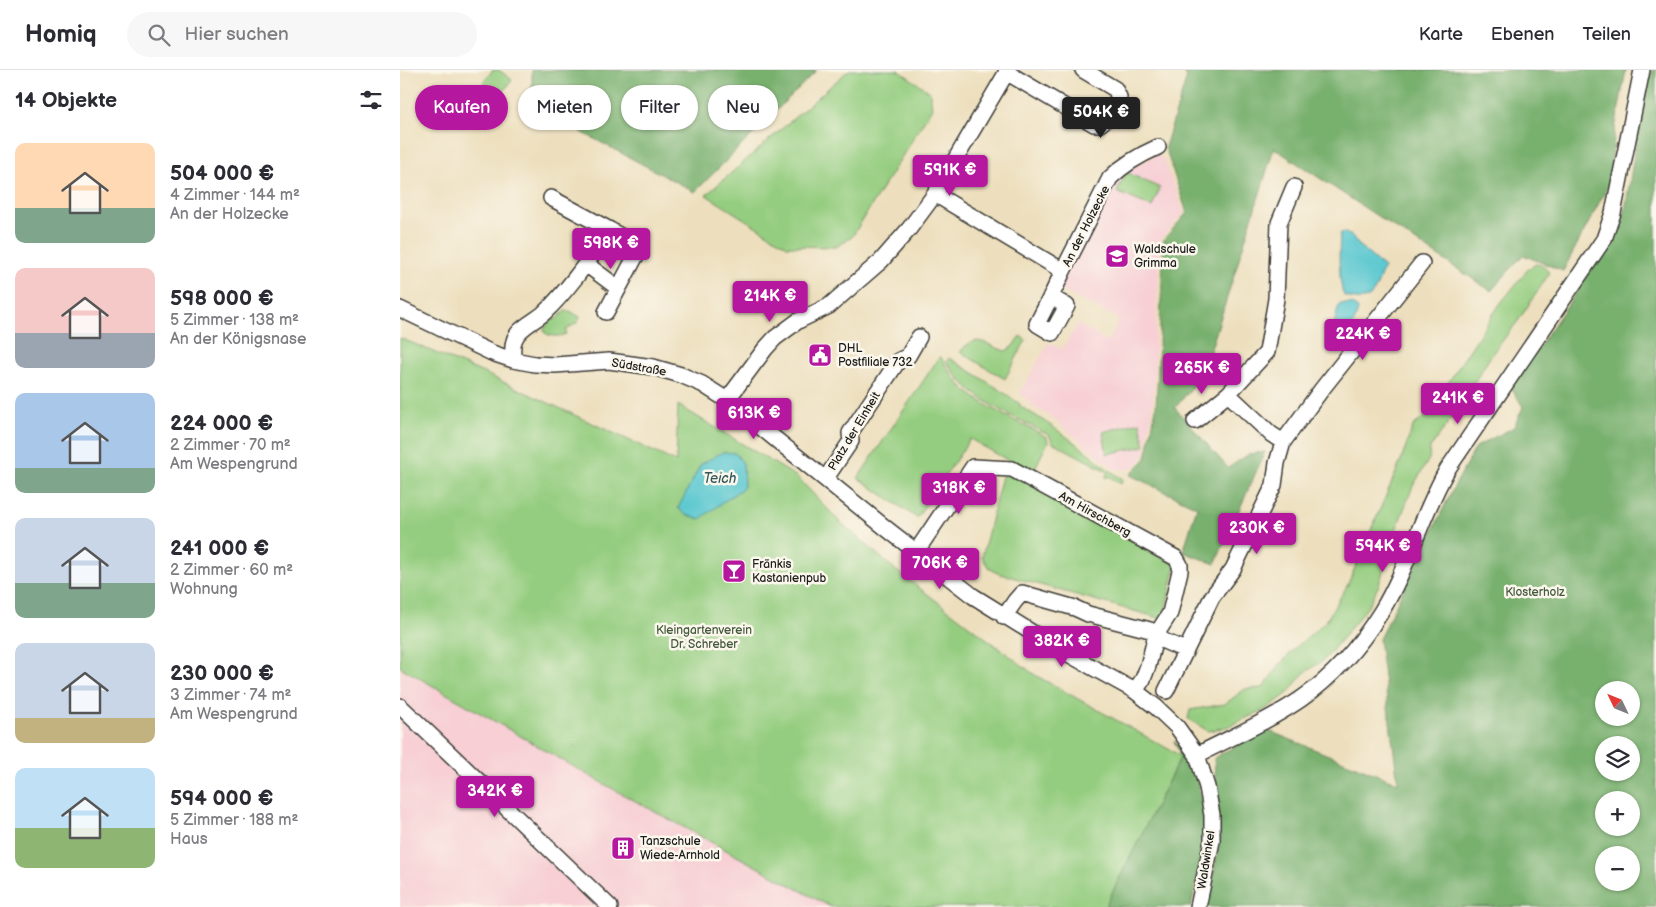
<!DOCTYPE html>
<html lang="de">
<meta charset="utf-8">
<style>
body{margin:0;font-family:"Balsamiq Sans",sans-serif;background:#f7f7f7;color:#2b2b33;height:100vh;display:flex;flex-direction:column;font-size:19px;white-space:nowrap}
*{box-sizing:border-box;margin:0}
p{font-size:16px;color:#7c7c81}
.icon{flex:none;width:28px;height:28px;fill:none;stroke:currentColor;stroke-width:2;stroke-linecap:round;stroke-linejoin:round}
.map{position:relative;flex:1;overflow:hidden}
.drawer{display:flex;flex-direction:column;background:#fff;width:400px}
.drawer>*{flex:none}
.hud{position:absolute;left:15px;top:15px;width:475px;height:45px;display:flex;gap:10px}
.needle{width:32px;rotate:313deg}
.fabs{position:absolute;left:1195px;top:611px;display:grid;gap:10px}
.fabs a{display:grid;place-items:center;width:45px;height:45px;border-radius:50%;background:#fff;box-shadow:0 1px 4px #0004;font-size:25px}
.price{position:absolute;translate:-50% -42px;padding:0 11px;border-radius:5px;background:#b5179e;color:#fff;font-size:16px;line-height:32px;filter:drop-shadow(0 1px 2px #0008)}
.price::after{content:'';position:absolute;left:50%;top:30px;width:15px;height:11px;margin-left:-8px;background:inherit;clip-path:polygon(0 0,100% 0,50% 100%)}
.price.active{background:#222;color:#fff}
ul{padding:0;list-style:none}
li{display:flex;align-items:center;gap:15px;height:125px;padding:0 15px}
li span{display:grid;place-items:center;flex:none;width:140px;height:100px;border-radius:10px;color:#555}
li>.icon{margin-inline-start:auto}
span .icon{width:60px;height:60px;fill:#fffc;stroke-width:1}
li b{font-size:21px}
h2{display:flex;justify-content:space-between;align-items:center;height:60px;padding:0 15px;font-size:21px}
.chip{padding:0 18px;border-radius:22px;background:#fff;box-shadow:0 1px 4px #0004;font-size:18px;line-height:45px}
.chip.active{background:#b5179e;color:#fff}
header{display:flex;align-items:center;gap:30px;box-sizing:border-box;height:70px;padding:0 25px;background:#fff;border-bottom:1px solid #e1e1e2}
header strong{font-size:24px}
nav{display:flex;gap:28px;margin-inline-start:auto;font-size:18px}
.search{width:350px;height:45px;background:#f7f7f7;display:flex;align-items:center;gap:12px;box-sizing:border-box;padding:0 18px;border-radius:28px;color:#7c7c81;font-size:19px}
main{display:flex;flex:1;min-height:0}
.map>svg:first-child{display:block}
</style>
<header>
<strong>Homiq</strong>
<div class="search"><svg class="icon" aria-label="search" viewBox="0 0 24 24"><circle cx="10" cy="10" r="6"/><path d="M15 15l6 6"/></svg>Hier suchen</div>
<nav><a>Karte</a><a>Ebenen</a><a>Teilen</a></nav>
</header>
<main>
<section class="drawer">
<h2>14 Objekte<svg class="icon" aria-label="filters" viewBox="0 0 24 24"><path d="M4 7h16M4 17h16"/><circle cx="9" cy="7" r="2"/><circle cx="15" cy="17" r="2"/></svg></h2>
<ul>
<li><span style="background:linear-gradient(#ffd9b3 65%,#7fa58c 0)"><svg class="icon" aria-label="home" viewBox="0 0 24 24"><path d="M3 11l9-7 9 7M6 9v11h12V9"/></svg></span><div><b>504 000 €</b><p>4 Zimmer · 144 m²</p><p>An der Holzecke</p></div></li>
<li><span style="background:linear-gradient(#f6c9c9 65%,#9aa5b1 0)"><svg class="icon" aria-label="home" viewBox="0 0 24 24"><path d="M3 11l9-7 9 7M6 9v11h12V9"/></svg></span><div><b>598 000 €</b><p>5 Zimmer · 138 m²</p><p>An der Königsnase</p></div></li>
<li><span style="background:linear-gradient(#a9c7e8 75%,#7fa58c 0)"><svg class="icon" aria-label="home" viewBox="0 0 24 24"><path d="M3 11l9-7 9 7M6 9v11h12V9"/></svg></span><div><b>224 000 €</b><p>2 Zimmer · 70 m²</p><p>Am Wespengrund</p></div></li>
<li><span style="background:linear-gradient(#c9d6e8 65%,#7fa58c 0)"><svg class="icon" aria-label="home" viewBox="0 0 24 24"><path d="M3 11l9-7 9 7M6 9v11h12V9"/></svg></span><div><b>241 000 €</b><p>2 Zimmer · 60 m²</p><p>Wohnung</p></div></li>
<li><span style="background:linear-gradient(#c9d6e8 75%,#c2b280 0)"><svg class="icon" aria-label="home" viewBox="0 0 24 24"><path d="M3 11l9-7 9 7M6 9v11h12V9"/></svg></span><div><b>230 000 €</b><p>3 Zimmer · 74 m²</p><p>Am Wespengrund</p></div></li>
<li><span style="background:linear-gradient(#bfe0f5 60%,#8fb573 0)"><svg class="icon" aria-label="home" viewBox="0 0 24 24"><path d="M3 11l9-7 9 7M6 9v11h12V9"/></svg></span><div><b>594 000 €</b><p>5 Zimmer · 188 m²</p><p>Haus</p></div></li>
</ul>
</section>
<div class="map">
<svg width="1256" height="837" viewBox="0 0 1256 837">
<rect width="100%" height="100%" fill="#fbf7ec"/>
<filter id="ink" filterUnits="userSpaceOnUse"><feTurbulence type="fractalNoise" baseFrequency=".02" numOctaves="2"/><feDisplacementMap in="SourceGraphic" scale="10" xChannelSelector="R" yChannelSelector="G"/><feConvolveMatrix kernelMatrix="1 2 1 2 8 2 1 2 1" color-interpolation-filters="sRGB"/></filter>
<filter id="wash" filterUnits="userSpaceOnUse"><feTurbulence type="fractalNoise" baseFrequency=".0096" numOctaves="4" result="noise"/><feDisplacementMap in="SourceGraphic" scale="20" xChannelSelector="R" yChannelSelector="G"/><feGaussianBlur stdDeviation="1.12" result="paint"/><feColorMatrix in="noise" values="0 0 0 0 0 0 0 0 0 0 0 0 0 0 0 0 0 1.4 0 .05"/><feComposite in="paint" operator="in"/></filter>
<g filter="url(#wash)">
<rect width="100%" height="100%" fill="#eddfbd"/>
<path fill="#f7cfd4" d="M758,85L764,89L784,143L761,169L757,228L753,339L744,386L734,397L727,400L714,399L650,346L631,336L632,333L623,327L620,322L649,272L662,279L678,254L708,272L719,249L658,219L717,104Z
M0,598L202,713L431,837H0Z"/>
<path fill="#95cd80" stroke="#58744e" d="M93,0H99L112,10L100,26L83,12Z
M449,0H498L530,22L532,38L452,167L436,177L387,176L306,125Z
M726,102L760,118L752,137L717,122Z
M1136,194C1143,195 1147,197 1149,204L1118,251L1092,284L1051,349L1030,378L1029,389L1013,416L994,465L979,515L967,538L925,589L904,603L887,624L868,638L827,657L808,661L788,649L790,640L825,634L845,619L863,618L877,598L894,579L926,551L947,516L1000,393L1013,356L1026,346L1100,234L1129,198Z
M165,241H170L180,247L178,252L166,260V264C159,267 152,267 145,263L144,259L151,249L155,250Z
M620,266L626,270L605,309L560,282C577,261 586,276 606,281L613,276Z
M0,268L86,304L276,392L278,335L397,407L441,453L498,502L635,605L781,686L705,837H431L202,713L0,597Z
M540,286C545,293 549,302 555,309C576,335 618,351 647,367L648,372L632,404L570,369L517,448L458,408Z
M549,288L599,319L620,334V336C642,349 662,363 682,378C696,389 708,401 723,409L721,414L708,406L707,408L705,407L708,402L652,372L650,366C624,351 583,335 563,313C556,307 551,299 546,291Z
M740,352L745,376L707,384L703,362Z
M610,403L776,495L763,549L597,503L588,497L582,487L602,406Z"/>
<path fill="#78b06e" stroke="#4a6645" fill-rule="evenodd" d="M132,0H417L295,122L132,36Z
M783,0H1226L1215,58L1209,114L1163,201L1123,185L1091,221L874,78L803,304L775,338L828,398L849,384L865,382L815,494L783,482L797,437L730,405L746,388L756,338L764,169L787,143L765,77L787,7Z
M1252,0H1256V837H807L820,770L814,688L864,659L998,713L979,569L1054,417L1076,377L1114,357L1123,337L1111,317L1178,220L1225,141L1240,48ZM1204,620H1231V648H1204ZM1204,675H1231V702H1204ZM1204,730H1231V758H1204ZM1204,785H1231V812H1204Z
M774,671C785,683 788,689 794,704C813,751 800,789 791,837H705L781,686Z"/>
<path fill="#5bc8d0" stroke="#3c7276" d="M943,162L952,166L961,178L984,197C974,222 974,236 944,226C938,213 939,179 940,164Z
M939,234H952L958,238C957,250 950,260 941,268L934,267L935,250Z
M323,382L335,383L343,393L344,417L300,449L286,445L278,438L301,394Z"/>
</g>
<g filter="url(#ink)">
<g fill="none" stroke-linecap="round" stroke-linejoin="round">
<g stroke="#3b3934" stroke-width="18">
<path id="minor" d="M606,2L694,54H700L705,50L719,27L715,19L683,0
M535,124L663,201
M186,194L218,218
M651,227L667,236L652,263L637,254C646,236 655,219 663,201L710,108C724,94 740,85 758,77
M0,239L92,283L113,290L135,294L155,295L209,291L253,297L281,305L302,314L327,330L487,459L573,526L652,575L735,621L756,637L777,657L797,685L807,717L812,745V771L798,837
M206,242L240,178L210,160
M113,290C113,285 112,276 114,271C117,258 136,251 145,242C170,218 190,188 210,160L151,128
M327,330L365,279L375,268L398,251L429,236L481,191L509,159L535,124L608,0
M795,351L828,324
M883,372L871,364L828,324L867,282L876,229L879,153L894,117
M426,408L451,371L450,363L498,291L508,286L519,267
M516,482L573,397L612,399L776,488L780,495V501L770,543L756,565L748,596L743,609L735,621
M604,547L615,531L622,523L675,538L688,544L750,560L764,571L785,580
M766,621L812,527L833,499L874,415L877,393L883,372L922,319L1022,193
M0,636L210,837
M797,685C832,667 869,651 901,629C933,607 961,574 981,542C1008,498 1021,446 1047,400L1204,169L1213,143L1242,0"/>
</g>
<use href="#minor" stroke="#fff" stroke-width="15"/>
</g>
</g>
<defs>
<g id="school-square" transform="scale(1.25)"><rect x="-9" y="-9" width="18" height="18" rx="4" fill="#b5179e" stroke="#fbf7ec"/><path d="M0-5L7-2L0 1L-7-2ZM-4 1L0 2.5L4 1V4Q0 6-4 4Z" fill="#fff"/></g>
<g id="civic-square" transform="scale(1.25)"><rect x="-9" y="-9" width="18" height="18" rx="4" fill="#b5179e" stroke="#fbf7ec"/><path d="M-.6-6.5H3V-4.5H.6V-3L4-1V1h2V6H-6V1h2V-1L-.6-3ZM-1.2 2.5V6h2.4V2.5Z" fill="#fff"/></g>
<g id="bar-square" transform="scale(1.25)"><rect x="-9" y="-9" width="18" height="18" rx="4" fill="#b5179e" stroke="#fbf7ec"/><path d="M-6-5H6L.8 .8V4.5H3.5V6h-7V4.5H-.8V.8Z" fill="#fff"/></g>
<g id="building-square" transform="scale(1.25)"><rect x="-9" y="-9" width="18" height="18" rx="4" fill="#b5179e" stroke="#fbf7ec"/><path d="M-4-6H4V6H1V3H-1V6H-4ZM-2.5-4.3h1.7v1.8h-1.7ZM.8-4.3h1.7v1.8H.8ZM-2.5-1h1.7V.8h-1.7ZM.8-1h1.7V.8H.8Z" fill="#fff"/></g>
</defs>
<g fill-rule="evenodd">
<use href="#school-square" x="717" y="186"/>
<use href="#civic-square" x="420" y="285"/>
<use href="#bar-square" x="334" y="501"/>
<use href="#building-square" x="223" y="778"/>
</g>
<g text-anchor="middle" stroke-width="5" stroke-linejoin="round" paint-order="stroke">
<g font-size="12" fill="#1c1c1c" stroke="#fbf7ec">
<text transform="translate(686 156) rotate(-63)" y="4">An der Holzecke</text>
<text transform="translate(239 297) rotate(10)" y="4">Südstraße</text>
<text transform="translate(454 361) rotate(-59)" y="4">Platz der Einheit</text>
<text transform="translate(695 444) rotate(29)" y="4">Am Hirschberg</text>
<text transform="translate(806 790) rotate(-81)" y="4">Waldwinkel</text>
</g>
<g font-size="12" fill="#1c1c1c" stroke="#fbf7ec" text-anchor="start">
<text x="734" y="183">Waldschule<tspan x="734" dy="14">Grimma</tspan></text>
<text x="438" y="282">DHL<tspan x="438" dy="14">Postfiliale 732</tspan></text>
<text x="352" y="498">Fränkis<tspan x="352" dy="14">Kastanienpub</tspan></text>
<text x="240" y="775">Tanzschule<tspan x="240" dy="14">Wiede-Arnhold</tspan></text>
</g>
<g font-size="12" fill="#465a3f" stroke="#fbf7ec">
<text x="1135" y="526">Klosterholz</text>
<text x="304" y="564">Kleingartenverein<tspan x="304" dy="14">Dr. Schreber</tspan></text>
</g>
<g font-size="14" font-style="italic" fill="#32585b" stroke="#fbf7ec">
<text x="320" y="413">Teich</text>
</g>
</g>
</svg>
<div class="fabs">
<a><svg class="needle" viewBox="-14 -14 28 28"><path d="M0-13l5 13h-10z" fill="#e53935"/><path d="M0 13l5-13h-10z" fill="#7c7c81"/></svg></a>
<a><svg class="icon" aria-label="layers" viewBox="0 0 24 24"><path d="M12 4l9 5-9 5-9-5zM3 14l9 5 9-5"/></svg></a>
<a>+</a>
<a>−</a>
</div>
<b class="price active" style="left:701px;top:69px">504K €</b>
<b class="price" style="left:550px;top:127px">591K €</b>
<b class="price" style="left:211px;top:200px">598K €</b>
<b class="price" style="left:370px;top:253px">214K €</b>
<b class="price" style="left:963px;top:291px">224K €</b>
<b class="price" style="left:802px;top:325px">265K €</b>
<b class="price" style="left:1058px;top:355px">241K €</b>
<b class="price" style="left:354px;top:370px">613K €</b>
<b class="price" style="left:559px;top:445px">318K €</b>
<b class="price" style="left:857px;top:485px">230K €</b>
<b class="price" style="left:983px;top:503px">594K €</b>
<b class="price" style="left:540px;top:520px">706K €</b>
<b class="price" style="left:662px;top:598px">382K €</b>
<b class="price" style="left:95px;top:748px">342K €</b>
<div class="hud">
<a class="chip active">Kaufen</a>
<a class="chip">Mieten</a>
<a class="chip">Filter</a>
<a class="chip">Neu</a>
</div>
</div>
</main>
